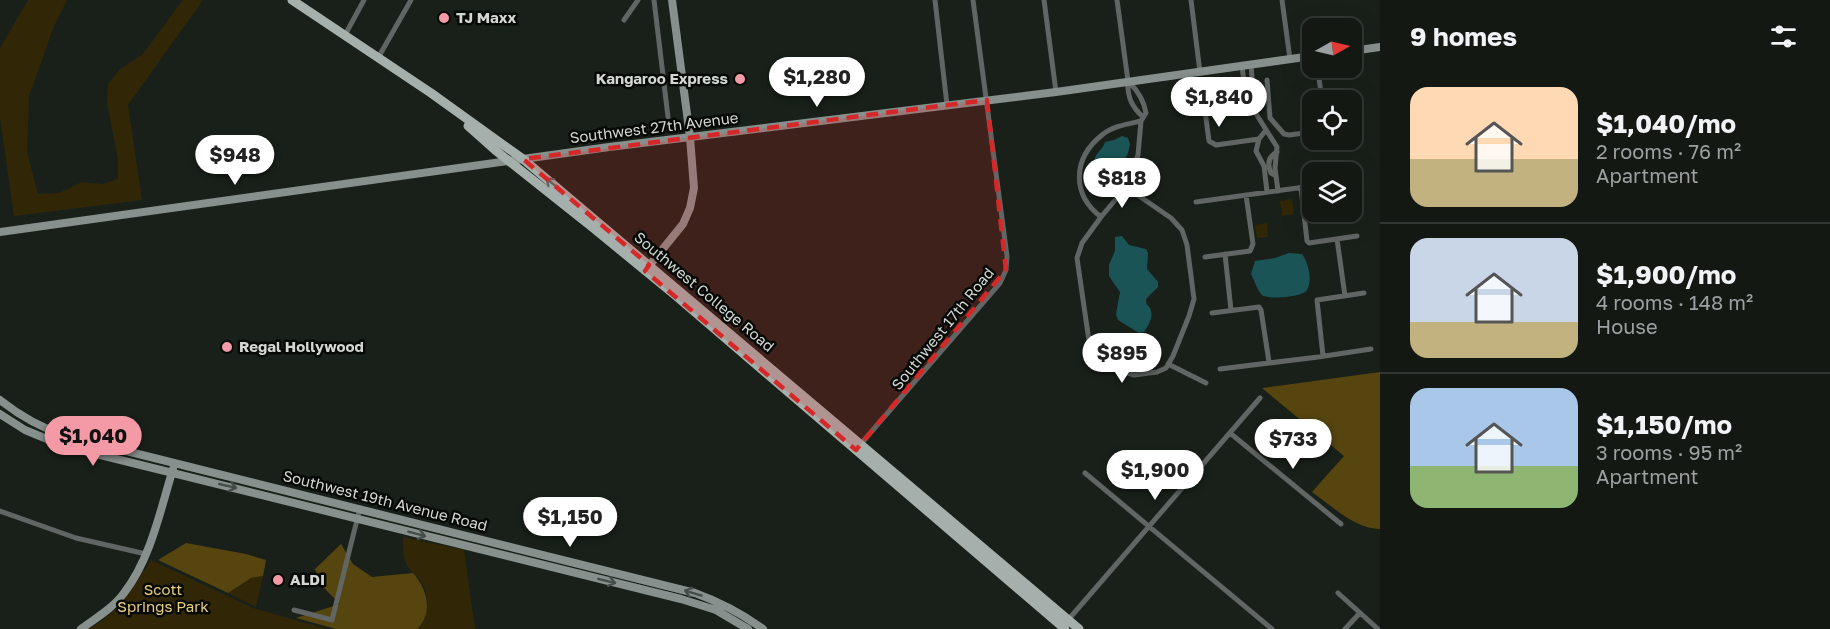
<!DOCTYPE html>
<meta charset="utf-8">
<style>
body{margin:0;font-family:"Golos Text",sans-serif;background:#202521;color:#f1f3f6;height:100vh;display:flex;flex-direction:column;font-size:22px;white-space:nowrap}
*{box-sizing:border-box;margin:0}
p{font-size:20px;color:#9da0a0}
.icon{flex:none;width:33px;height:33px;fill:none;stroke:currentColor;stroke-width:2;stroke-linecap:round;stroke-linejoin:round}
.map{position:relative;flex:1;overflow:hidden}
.panel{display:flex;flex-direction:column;background:#131813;width:450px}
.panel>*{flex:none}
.needle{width:39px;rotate:82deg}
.controls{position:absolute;left:1302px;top:18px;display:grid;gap:12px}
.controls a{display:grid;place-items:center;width:60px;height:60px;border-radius:12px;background:#131813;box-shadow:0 6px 24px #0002,0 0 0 2px #323733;font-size:30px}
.price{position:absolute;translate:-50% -51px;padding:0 14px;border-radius:21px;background:#fff;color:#222;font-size:20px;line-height:39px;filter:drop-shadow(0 2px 3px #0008)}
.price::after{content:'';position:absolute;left:50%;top:36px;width:18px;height:14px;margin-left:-9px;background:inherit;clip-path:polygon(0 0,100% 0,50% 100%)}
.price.on{background:#f49aa6;color:#111}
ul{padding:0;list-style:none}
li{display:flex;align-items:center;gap:18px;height:150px;padding:0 30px}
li+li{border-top:2px solid #323733}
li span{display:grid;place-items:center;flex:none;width:168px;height:120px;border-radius:18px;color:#555}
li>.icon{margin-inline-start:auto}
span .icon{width:72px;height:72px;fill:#fffc;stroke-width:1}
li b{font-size:26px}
h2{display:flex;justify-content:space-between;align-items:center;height:72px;padding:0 30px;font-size:26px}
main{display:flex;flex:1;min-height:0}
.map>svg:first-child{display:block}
</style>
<main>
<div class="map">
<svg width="1380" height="629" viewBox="0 0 1380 629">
<rect width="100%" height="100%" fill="#192019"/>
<path fill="#312707" d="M28,0H67L54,26L29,96L27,152L38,194L59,193L82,182L103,184L118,179V159L107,103L108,84L120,69L142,55L183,0H203L128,105L142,200L14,216L0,117V48Z
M1292,199L1294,214L1282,216L1280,201Z
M1267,223L1268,237L1257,238L1255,225Z
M403,537L464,550L475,629H417C430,617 430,594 420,580C415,574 408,569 405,561C403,554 403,545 403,537Z
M151,560L253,608L327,629H90C122,608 131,591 151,560Z
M263,576L256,607L228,593L251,578Z"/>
<path fill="#56450f" d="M1380,372V529C1355,529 1332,506 1312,492L1344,456L1262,388Z
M186,543L246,554L266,560L263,576L251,578L228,593L158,560Z
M341,544L353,564L372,577L413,573C427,588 434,613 417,629H336L296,618L340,604L320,584L315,569Z"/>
<path fill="#1b5456" d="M1122,136L1128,138L1130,144L1128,153L1110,190L1103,195H1097C1088,185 1090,165 1097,154C1101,149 1103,148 1105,142L1114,140Z
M1122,236L1129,245L1146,249L1148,253L1147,269L1158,282V287L1146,299C1147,308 1145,301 1150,308C1154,316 1149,325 1144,332L1139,333L1118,320L1116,314L1120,292L1109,276V265L1115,251V237Z
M1289,253L1302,254C1308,262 1313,280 1307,290C1303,297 1268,300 1262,295C1258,291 1254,280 1251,274L1255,261L1275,258Z"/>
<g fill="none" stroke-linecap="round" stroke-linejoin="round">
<path stroke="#616664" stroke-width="5" d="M654,0L668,117
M935,0L947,105
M1044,0L1056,92
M1117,0L1128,81C1127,97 1132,107 1143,117
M1191,0L1200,72
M1282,0L1290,59
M624,20L638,0
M345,35L364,0
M378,58L411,0
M1242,66L1245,90L1250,95L1253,90L1251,65
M1318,71L1322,100
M1267,80L1270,118L1284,134L1289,135L1312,132
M1129,82C1137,90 1144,101 1146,113L1141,121C1128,124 1113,126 1102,135C1073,158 1071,194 1101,217L1082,243L1077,258L1089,341L1099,357L1118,370L1134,375L1157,372L1166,368L1173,356L1189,316L1194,299L1187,245L1182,230L1171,218L1126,187L1138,155L1141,121
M1202,88L1209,141L1216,145L1259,139
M1250,95L1253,109L1277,147L1275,168L1278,191
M1266,130L1259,139L1256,151L1264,166L1267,192
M1276,176L1271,173C1267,164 1268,157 1277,152
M1301,188L1307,241L1309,243L1357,236
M1196,202L1312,186
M1101,217L1126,187
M1337,239L1345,296
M1225,254L1231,310
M1205,257L1250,251L1253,244L1246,195
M1212,313L1259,307L1261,310L1269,362
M1323,356L1317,300L1364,293
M1168,364L1206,383
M1220,369L1318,357L1371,349
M1230,433L1341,524
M859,446L1000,283L1006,270L1007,256L973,0
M1085,473L1272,629
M0,511L76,538L146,554
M1338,593L1378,629
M294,610L332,620L360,508
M1068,620L1260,398
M1345,629L1359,614"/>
<path stroke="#87908d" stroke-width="8" d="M1352,51L1380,47
M0,232L609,147L1056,92L1312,56
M645,271L683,224L690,208L694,188L690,137L672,0
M0,400C20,416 42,428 66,436L695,593C720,602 741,613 763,629
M0,414L25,430L64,446L681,599L716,610L748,629
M81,629C96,618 113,608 124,593C151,558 160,511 173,469"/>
<path stroke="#a5b0ac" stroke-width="9" d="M292,0L431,93L523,159L1079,629
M468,126L495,150L592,227L675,295L1065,629"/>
</g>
<defs><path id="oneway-shaft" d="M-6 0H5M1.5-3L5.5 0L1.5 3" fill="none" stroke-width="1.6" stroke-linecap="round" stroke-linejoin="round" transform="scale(1.5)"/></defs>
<use stroke="#5d6561" href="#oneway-shaft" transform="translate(553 184) rotate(-141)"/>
<g stroke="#464c4a">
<use href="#oneway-shaft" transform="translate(228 486) rotate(13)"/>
<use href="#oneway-shaft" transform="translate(417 534) rotate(15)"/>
<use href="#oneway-shaft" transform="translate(607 581) rotate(14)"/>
<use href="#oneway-shaft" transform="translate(693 593) rotate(-163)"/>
</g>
<path fill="#d62828" fill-opacity="0.2" stroke="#d62828" stroke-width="4.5" stroke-dasharray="12 8" stroke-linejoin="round" d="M987,100L1006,270L856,450L645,271L649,265L523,159Z"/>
<g fill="#f49aa6" stroke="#060906" stroke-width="2">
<circle cx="444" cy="18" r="6"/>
<circle cx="740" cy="79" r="6"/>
<circle cx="227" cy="347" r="6"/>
<circle cx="278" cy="580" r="6"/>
</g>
<g text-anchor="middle" stroke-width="5" stroke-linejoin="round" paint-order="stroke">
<g font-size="15" font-weight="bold" fill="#d2d7d2" stroke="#060906" text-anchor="start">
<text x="456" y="23">TJ Maxx</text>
<text x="728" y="84" text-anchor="end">Kangaroo Express</text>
<text x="239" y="352">Regal Hollywood</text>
<text x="290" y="585">ALDI</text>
</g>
<g font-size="15" fill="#d2d7d2" stroke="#060906">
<text transform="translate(654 128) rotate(-7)" y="5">Southwest 27th Avenue</text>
<text transform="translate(704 292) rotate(40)" y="5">Southwest College Road</text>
<text transform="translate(943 329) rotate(-51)" y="5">Southwest 17th Road</text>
<text transform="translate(385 501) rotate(14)" y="5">Southwest 19th Avenue Road</text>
</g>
<g font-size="15" fill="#e7cd7e" stroke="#060906">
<text x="163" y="595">Scott<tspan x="163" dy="17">Springs Park</tspan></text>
</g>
</g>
</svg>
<div class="controls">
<a><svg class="needle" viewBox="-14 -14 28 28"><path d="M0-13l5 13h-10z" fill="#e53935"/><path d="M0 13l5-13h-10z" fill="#9da0a0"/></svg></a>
<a><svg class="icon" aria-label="locate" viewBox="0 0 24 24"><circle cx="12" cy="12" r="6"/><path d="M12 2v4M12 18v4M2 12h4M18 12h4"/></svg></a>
<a><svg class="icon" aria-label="layers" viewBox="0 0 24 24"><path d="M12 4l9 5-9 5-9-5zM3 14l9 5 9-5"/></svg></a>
</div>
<b class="price" style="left:817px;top:108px">$1,280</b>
<b class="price" style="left:1219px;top:128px">$1,840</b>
<b class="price" style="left:235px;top:186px">$948</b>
<b class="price" style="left:1122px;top:209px">$818</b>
<b class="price" style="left:1122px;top:384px">$895</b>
<b class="price on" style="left:93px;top:467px">$1,040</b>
<b class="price" style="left:1293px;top:470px">$733</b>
<b class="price" style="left:1155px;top:501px">$1,900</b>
<b class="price" style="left:570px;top:548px">$1,150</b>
</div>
<section class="panel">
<h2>9 homes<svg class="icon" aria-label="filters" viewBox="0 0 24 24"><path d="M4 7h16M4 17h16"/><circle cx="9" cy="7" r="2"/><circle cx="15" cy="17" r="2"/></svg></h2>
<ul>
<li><span style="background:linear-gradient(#ffd9b3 60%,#c2b280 0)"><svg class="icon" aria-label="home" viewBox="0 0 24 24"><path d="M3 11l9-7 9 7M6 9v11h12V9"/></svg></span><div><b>$1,040/mo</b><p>2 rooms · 76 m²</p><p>Apartment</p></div></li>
<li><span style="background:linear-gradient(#c9d6e8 70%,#c2b280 0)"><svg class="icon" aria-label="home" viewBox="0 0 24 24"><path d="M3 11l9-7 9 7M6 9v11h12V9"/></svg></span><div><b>$1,900/mo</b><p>4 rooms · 148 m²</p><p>House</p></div></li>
<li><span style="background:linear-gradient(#a9c7e8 65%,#8fb573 0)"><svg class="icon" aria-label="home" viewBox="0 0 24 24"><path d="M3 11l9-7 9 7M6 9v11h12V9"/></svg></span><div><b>$1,150/mo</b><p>3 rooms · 95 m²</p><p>Apartment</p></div></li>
</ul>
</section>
</main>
